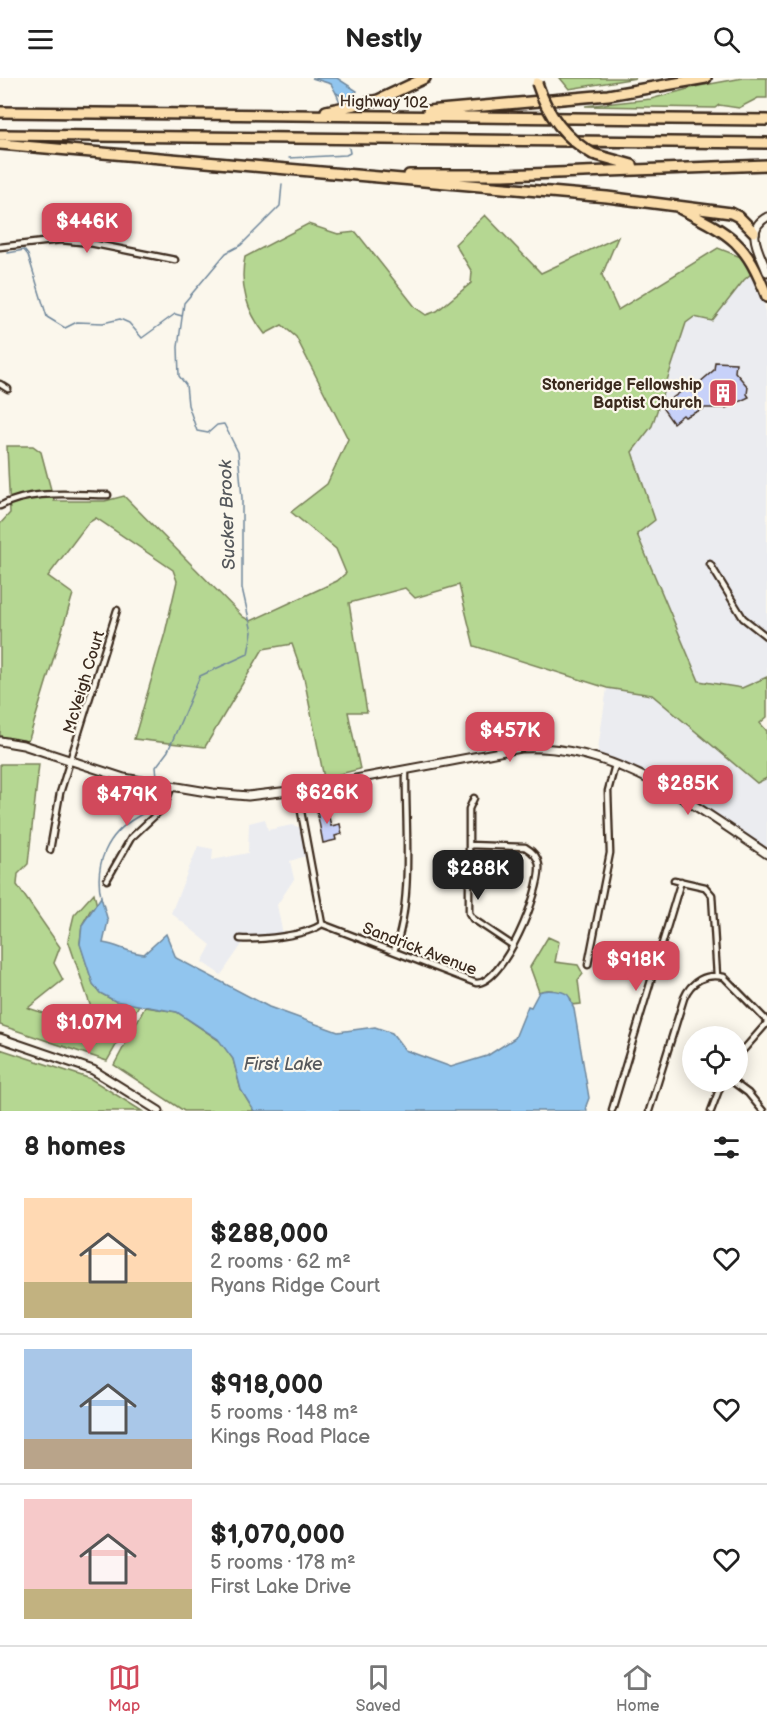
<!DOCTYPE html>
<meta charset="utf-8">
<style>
body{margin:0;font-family:"Balsamiq Sans",sans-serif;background:#f6f6f6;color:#222;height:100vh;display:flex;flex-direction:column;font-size:22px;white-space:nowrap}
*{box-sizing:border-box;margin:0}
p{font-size:20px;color:#767676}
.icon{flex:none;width:33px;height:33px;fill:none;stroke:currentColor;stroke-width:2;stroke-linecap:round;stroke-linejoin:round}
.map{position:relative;height:1033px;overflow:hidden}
.side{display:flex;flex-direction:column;background:#fff;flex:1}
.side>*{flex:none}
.tools{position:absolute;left:682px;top:948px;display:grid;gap:12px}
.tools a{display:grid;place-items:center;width:66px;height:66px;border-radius:50%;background:#fff;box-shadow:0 3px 15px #0003;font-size:30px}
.price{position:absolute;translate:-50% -51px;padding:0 14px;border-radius:12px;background:#d1495b;color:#fff;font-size:20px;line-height:39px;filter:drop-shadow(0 2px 3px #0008)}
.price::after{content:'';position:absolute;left:50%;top:36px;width:18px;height:14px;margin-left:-9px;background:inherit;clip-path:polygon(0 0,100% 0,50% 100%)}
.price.current{background:#222;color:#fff}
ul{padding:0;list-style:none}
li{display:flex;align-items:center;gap:18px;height:150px;padding:0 24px}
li+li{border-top:2px solid #e0e0e0}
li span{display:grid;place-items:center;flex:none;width:168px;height:120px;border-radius:0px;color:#555}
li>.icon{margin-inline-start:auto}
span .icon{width:72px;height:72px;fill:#fffc;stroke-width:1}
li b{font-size:26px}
h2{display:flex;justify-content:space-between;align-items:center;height:72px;padding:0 24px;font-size:26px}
header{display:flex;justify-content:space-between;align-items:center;height:78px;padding:0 24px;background:#fff;font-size:27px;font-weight:700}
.tab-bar{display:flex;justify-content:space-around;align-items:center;height:84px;border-top:2px solid #e0e0e0;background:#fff;font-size:16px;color:#767676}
.tab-bar a{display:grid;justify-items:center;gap:3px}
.tab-bar .current{color:#d1495b}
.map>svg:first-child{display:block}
</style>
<header><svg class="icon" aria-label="menu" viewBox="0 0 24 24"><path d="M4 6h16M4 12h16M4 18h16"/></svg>Nestly<svg class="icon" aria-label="search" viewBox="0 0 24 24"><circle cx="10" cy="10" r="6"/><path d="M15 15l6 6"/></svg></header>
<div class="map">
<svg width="767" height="1033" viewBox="0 0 767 1033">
<rect width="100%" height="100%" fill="#fbf7ec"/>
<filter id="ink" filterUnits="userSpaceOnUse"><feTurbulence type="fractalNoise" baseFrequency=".0167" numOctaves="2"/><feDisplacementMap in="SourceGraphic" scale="12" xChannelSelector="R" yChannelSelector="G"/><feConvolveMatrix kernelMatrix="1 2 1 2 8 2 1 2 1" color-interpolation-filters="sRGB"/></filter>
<g filter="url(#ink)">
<path fill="#ebecf0" d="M761,187L767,257V599L742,610L699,603L637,456L632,374L652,348L686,245L694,238L712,243L744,202Z
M607,610L652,617L757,705L767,700V773L680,718L596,684Z
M265,741L268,752L292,747L302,750L306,778L290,783L294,801L277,827L283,857L260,861L247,859L221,897L202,884L211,867L171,835L198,768L213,771L212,782L248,775L249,745Z"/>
<path fill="#b5d792" stroke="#788058" stroke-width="1.5" d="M560,0H636L569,11Z
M743,0H767V20H758L739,30L719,27L715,30L585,28L651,21L699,8Z
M485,137L541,195L618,159L602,197L618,232L718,170L761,187L744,202L712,243L694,239L686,245L652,348L632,374L655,442L637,456L699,603L742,610L767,599V639L760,645L767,653V700L757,705L652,617L607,610L474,568L459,507L415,520L405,510L349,525L367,634H348L360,691L324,700L304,600L292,566L263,571L205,669L134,661L165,555L177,503L173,492L96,440L88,445L48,498L73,516L29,661L26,663L0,658V446L10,435L7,368H33L41,374L54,423H105L124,418L243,539L251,543L337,503L346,495L336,471L291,434L327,406L348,361L296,259L282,247L265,256C247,234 239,207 245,179L308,146L338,156L356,154L416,230L426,237L437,233L471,205L472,194L455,166Z
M0,686H39L28,786L18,796L17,807L60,869L54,885L63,902L28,930L99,953L68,862L74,837L94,815L97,828L91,831L82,847L80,865L93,906L100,915L111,921L139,927L107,983L0,947Z
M548,859L559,864L555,884L578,887L583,896L578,902L581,926L571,927V921C562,914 549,909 539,914L530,889Z
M145,929L177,934L221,964L233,981L241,1012L254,1033H184L114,987Z
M0,971L91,1001L142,1033H0Z"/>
<path fill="#91c5ee" stroke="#6f879b" stroke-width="1.5" d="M312,0H337L357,13L347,21L336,15L331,6Z
M101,819L108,843L103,865C118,867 128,875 144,876L166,856L176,880L269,929L338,954L375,949L392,955L405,972L451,989L487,978L515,960L528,928L531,929L539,914C545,911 562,912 568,917C572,921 571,926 574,931L589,1020L586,1028L587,1033H254L241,1012L233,981L218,961L177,934L115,923L100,915L93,906L80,866L82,847Z"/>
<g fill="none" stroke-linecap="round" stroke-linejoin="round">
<path stroke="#6f879b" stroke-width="1.5" d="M336,15L340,24
M289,80L346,77L350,75L349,70
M8,175L24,172L28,177L47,239L65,250L77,244L103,245L120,241L129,245L142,260L175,236L182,238
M157,699L156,689L168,673L200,598L248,576L252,554L242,510V420L238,374L224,346L217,347L208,355L197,353L188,327L186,307L179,298L178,269L184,225L226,175L241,167L280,128L282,106
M101,819C94,786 107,756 137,739C148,732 150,734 158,723V710"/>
</g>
<path fill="#c7d1f9" stroke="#3b2a1e" stroke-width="1.5" d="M715,284L736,285L735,294L748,309L747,316L749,319L726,330H705L685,339L683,337L673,345L661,328L688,309L693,315L701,307L699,305L714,292Z
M326,726L331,748L340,746L342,756L335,758L336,762L323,765L316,728Z"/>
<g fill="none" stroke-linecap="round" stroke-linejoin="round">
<g stroke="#3b2a1e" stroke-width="9">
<path id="street" d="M0,169L61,162L90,165L175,182
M0,306L8,311
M0,428C32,411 73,417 108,417
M710,486L743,540L767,559
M297,712L322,846L476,905C503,907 542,812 539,787C538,778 532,773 525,769L469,767
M474,720L469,731V835L473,841L512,867
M50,772L60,715L117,532
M107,802L131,760L164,729L172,708
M674,802L705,809L712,817L717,898
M240,861C260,862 306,858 322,846
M394,873C414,823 405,746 406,692
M588,887L610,775L608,713L615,687
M738,978L767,945
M733,1004L748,1015L763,1033
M612,1032L681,803
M649,1033L684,920C691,903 706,895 724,899L767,943
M711,1033L722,1004"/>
</g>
<g stroke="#3b2a1e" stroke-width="11">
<path id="secondary" d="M767,139C743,152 761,176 767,194
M0,663L23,667L124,700L213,715L248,718L297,712L521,670C614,665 694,727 767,776
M0,960L93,992L159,1033"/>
</g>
<g stroke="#3b2a1e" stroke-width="14">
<path id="highway" d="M326,33L378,22L425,0
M428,33L608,17L706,0
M0,34L767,42
M0,57L767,65
M0,66L607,119L731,135L739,139L754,154
M593,76L632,87
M409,97H504L767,87
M681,131C732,157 746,164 767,219"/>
</g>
<use href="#street" stroke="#fbf7ec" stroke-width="4.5"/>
<use href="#secondary" stroke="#fbf7ec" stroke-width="7"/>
<use href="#highway" stroke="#fbddab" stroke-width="9"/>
<g stroke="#3b2a1e" stroke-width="14" stroke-linecap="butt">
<path id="highway-bridge" d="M537,5C547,36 564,60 593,76"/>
</g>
<use href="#highway-bridge" stroke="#fbddab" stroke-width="9"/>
</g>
</g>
<defs>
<g id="building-square" transform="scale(1.5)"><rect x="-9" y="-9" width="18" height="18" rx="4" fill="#d1495b" stroke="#fbf7ec"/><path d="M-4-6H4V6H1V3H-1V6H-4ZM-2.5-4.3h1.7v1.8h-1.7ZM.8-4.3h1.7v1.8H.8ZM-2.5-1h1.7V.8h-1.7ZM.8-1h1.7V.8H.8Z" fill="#fff"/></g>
</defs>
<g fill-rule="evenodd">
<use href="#building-square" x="723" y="315"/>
</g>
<g text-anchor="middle" stroke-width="4.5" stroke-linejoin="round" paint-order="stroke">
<g font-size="16" fill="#3b2a1e" stroke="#fbf7ec">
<text transform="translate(384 23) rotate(1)" y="6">Highway 102</text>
<text transform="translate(83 604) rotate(-73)" y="6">McVeigh Court</text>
<text transform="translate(420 870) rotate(21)" y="6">Sandrick Avenue</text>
</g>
<g font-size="16" font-weight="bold" fill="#3b2a1e" stroke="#fbf7ec" text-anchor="end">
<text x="702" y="312">Stoneridge Fellowship<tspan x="702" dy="18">Baptist Church</tspan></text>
</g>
<g font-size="18" font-style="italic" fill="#55585c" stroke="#fbf7ec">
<text transform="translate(227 437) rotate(-92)" y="6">Sucker Brook</text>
<text x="283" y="992">First Lake</text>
</g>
</g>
</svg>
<div class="tools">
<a><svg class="icon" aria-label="locate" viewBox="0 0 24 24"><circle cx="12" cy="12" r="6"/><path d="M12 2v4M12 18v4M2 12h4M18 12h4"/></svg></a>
</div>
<b class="price" style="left:87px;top:176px">$446K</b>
<b class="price" style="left:510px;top:685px">$457K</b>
<b class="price" style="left:688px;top:738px">$285K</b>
<b class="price" style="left:327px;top:747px">$626K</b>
<b class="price" style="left:127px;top:749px">$479K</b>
<b class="price current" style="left:478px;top:823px">$288K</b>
<b class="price" style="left:636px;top:914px">$918K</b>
<b class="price" style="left:89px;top:977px">$1.07M</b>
</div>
<section class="side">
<h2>8 homes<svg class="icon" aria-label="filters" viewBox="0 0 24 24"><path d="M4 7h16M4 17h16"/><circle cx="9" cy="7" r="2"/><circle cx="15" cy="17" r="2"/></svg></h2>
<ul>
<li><span style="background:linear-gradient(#ffd9b3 70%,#c2b280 0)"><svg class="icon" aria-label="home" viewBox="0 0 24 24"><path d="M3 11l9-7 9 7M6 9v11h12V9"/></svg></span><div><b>$288,000</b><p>2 rooms · 62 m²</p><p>Ryans Ridge Court</p></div><svg class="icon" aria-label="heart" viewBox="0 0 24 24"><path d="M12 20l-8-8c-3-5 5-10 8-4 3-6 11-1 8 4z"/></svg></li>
<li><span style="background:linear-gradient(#a9c7e8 75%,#b9a48a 0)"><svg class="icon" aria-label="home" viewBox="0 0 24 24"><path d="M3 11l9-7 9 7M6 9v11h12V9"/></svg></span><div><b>$918,000</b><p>5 rooms · 148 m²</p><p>Kings Road Place</p></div><svg class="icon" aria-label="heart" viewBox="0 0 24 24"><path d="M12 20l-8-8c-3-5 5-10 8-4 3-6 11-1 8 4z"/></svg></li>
<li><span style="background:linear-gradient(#f6c9c9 75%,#c2b280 0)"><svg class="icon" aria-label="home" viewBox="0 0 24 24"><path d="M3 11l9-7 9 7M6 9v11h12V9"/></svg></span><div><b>$1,070,000</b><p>5 rooms · 178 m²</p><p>First Lake Drive</p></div><svg class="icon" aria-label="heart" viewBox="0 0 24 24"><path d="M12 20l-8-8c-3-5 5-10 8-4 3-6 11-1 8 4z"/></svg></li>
</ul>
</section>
<nav class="tab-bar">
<a class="current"><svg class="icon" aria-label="map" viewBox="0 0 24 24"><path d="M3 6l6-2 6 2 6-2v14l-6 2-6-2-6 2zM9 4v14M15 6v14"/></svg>Map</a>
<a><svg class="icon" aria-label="saved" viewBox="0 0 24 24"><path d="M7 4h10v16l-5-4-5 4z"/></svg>Saved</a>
<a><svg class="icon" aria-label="home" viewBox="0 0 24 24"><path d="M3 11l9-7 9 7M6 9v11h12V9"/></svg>Home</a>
</nav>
